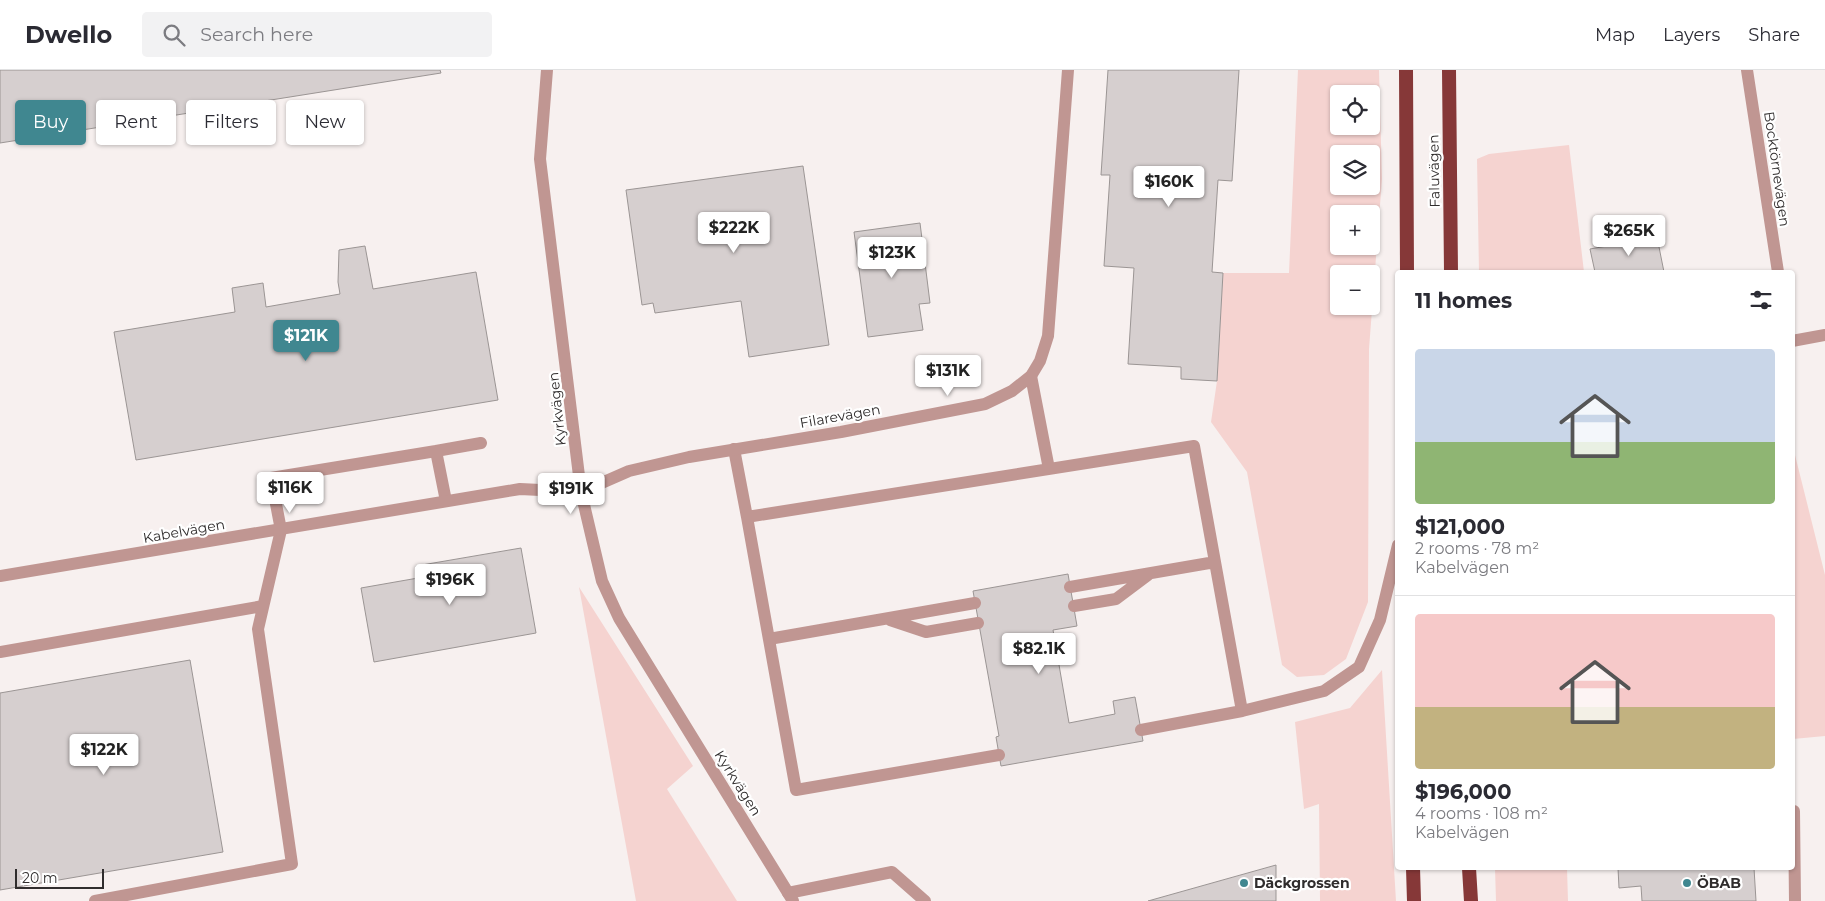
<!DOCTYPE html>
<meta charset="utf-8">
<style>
body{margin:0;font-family:Montserrat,sans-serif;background:#f2f2f3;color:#2b2b33;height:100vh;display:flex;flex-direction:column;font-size:19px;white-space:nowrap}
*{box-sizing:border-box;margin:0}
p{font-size:16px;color:#7c7c81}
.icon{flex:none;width:28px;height:28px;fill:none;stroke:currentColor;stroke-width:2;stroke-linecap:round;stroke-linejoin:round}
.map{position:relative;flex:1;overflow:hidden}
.panel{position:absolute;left:1395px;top:200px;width:400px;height:600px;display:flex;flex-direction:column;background:#fff;border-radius:5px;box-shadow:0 1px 4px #0004}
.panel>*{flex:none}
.banner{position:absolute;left:15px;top:30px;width:475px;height:45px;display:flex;gap:10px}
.buttons{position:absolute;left:1330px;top:15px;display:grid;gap:10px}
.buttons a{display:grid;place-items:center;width:50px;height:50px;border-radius:5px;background:#fff;box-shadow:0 1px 4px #0004;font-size:25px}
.scale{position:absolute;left:15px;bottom:12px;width:89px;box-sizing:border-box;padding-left:5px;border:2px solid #302d2d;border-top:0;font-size:14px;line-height:18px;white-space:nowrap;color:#302d2d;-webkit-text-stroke:4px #fff;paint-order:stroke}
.price{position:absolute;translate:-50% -42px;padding:0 11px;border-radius:5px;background:#fff;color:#222;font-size:16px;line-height:32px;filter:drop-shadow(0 1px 2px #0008)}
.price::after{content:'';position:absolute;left:50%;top:30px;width:15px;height:11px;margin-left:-8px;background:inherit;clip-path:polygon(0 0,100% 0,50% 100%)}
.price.current{background:#408790;color:#fff}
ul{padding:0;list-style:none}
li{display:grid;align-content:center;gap:10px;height:265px;padding:0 20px}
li+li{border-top:1px solid #e1e1e2}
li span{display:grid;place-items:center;height:155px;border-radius:5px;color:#555}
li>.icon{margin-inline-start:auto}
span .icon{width:90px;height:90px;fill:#fffc;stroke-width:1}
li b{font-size:21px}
h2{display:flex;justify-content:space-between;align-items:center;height:60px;padding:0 20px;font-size:21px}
.pill{padding:0 18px;border-radius:5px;background:#fff;box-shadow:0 1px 4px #0004;font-size:18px;line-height:45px}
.pill.current{background:#408790;color:#fff}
header{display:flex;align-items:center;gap:30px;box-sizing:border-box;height:70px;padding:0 25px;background:#fff;border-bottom:1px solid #e1e1e2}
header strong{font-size:24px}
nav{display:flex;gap:28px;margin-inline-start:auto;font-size:18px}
.search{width:350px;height:45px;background:#f2f2f3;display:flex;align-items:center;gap:12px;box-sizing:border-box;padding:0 18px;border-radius:5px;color:#7c7c81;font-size:19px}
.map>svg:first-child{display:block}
</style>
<header>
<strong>Dwello</strong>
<div class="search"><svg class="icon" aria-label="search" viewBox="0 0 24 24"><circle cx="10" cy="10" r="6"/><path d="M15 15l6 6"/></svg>Search here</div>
<nav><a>Map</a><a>Layers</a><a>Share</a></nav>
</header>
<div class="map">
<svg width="1825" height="831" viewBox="0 0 1825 831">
<rect width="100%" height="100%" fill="#f7f0ef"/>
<path fill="#f5d3d0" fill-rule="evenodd" d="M1298,0H1379L1382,109L1369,279L1368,532L1346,589L1324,605L1297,607L1282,595L1247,402L1211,352L1217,311L1223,203H1289ZM1339,24H1371V56H1339ZM1339,84H1371V116H1339ZM1339,144H1371V176H1339ZM1339,204H1371V236H1339Z
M1569,75L1584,202H1479L1477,89L1489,84Z
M1793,377L1825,505V666L1793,669Z
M579,517L693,696L667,719L737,831H636Z
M1382,600L1396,831H1320L1319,734L1304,739L1295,652L1350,638Z
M1495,798H1567L1568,831H1496Z"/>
<path fill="#d6cfcf" stroke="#9b9594" d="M0,0H440L441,3L0,73Z
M1108,0H1239L1232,111L1218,110L1212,202L1223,203L1217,311L1181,309V297L1128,294L1134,198L1104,196L1110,105H1101Z
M803,96L829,275L749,287L741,231L655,243L653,233L642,235L626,120Z
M920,153L930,233L919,234L923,260L868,267L854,162Z
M1657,167L1664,202H1595L1590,179Z
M365,176L373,219L476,202L498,330L136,390L114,262L235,242L232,218L263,213L266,237L340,224L338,212L339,180Z
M521,478L536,563L374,592L361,518L418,508L416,496Z
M1068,504L1077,556L1053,560L1069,653L1115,644L1113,631L1135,627L1143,671L1001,696L996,667L999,666L973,521Z
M190,590L223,782L0,820V623Z
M1276,795V831H1148Z
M1618,798H1754L1756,831H1642L1641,816L1619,818Z"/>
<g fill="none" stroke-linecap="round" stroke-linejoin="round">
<path stroke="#c09692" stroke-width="12" d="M1031,306L1049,399
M734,379L747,447
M436,381L481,373
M1070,517L1215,492
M1074,536L1116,529L1148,505
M890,550L926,562L978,553
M769,569L975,533
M0,582L263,536
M1242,641L1324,621L1359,597L1380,550L1398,475
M999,685L796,720L747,447L1194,376L1242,641L1141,660
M1794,741L1795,831
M788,823L892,802L925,831
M95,831L292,794L258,559L281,460L271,408L436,381L446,431"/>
<path stroke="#c09692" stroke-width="12" d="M547,0L540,89L581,422L602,511L619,548L793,831
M1747,0L1778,202
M1792,271L1825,265
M0,506L520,419L581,422L629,401L689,387L841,362L985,334L1012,321L1031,306L1040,291L1048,266L1068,0"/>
<path stroke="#863838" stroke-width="14" d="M1406,0L1407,202
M1449,0L1451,202
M1413,798L1414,831
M1469,798L1471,831"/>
</g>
<g fill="#408790" stroke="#fff" stroke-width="2">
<circle cx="1244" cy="813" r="5"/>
<circle cx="1687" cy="813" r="5"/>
</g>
<g text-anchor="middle" stroke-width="4.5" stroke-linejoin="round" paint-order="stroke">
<g font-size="14" fill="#302d2d" stroke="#fff">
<text transform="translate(1777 99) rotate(82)" y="5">Bocktörnevägen</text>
<text transform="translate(1434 101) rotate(-91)" y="5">Faluvägen</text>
<text transform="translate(557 339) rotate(-96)" y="5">Kyrkvägen</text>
<text transform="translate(840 346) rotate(-10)" y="5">Filarevägen</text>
<text transform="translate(184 461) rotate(-10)" y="5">Kabelvägen</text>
<text transform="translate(738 713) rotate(58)" y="5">Kyrkvägen</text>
</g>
<g font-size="14" font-weight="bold" fill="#302d2d" stroke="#fff" text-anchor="start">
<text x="1254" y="818">Däckgrossen</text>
<text x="1697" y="818">ÖBAB</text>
</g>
</g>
</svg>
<div class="buttons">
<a><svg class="icon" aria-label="locate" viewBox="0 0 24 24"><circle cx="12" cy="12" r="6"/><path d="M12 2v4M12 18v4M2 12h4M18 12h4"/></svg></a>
<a><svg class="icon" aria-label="layers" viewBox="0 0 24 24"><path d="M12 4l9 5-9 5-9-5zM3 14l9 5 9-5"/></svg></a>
<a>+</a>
<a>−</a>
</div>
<div class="scale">20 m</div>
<b class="price" style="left:1169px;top:138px">$160K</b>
<b class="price" style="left:734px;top:184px">$222K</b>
<b class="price" style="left:1629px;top:187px">$265K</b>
<b class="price" style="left:892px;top:209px">$123K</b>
<b class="price current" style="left:306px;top:292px">$121K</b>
<b class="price" style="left:948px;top:327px">$131K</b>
<b class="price" style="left:290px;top:444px">$116K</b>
<b class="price" style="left:571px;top:445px">$191K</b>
<b class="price" style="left:450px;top:536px">$196K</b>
<b class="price" style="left:1039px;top:605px">$82.1K</b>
<b class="price" style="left:104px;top:706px">$122K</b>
<div class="banner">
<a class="pill current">Buy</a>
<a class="pill">Rent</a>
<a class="pill">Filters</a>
<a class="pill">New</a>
</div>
<section class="panel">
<h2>11 homes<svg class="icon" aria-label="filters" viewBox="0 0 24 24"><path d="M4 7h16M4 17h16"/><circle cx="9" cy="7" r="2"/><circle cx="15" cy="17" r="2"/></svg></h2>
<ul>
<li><span style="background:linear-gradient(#c9d6e8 60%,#8fb573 0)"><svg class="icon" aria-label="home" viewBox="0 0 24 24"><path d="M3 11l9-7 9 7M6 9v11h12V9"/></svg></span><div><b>$121,000</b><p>2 rooms · 78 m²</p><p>Kabelvägen</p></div></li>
<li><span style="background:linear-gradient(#f6c9c9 60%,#c2b280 0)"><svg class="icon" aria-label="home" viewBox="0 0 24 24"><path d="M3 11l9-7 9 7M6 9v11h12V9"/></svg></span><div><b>$196,000</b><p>4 rooms · 108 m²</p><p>Kabelvägen</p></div></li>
</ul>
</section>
</div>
